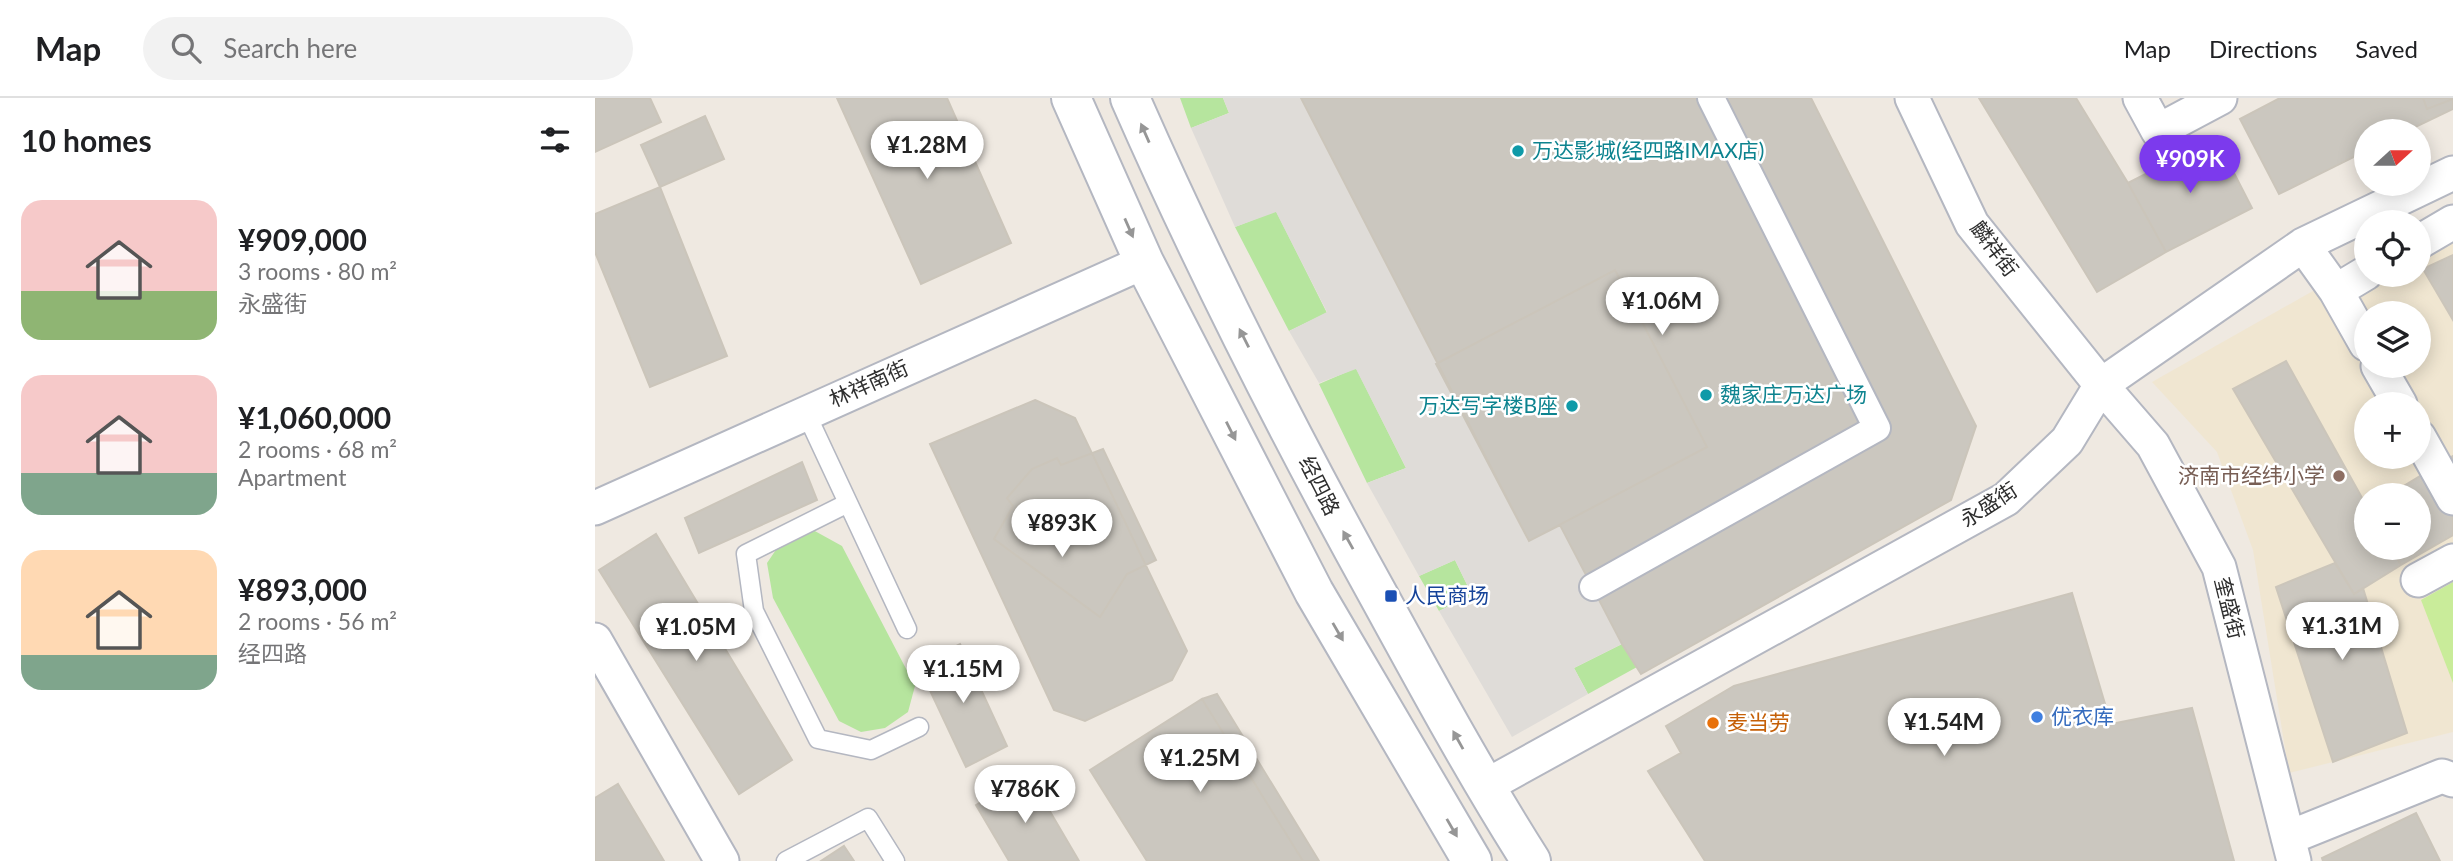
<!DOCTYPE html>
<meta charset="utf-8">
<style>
body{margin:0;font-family:Lato,"Noto Sans SC",sans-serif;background:#f2f2f2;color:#202124;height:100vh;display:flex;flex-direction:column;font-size:26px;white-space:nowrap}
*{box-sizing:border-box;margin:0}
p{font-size:23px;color:#757577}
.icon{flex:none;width:38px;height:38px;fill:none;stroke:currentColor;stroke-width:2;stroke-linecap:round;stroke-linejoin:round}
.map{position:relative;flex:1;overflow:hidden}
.sheet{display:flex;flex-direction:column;background:#fff;width:595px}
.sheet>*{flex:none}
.needle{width:46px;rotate:69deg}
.fabs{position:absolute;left:1759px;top:21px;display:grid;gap:14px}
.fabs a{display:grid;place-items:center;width:77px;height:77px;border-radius:50%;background:#fff;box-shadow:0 4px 18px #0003;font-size:35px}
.price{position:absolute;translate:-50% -60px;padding:0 16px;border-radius:24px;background:#fff;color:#222;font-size:23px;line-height:46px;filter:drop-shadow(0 2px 4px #0008)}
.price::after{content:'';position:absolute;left:50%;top:42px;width:21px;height:16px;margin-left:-10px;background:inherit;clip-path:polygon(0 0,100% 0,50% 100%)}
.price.current{background:#7c3aed;color:#fff}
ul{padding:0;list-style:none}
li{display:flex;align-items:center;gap:21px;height:175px;padding:0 21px}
li span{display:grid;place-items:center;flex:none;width:196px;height:140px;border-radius:21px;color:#555}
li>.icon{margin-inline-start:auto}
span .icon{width:84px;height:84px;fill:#fffc;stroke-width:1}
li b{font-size:30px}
h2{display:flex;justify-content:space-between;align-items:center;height:84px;padding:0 21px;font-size:30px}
header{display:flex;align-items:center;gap:42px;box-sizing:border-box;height:98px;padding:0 35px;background:#fff;border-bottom:2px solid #e0e0e0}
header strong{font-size:33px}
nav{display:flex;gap:38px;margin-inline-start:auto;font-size:24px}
.search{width:490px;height:63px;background:#f2f2f2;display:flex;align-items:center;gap:18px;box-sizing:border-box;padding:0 24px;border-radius:38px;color:#757577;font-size:26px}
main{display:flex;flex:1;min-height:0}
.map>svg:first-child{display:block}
</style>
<header>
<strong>Map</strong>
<div class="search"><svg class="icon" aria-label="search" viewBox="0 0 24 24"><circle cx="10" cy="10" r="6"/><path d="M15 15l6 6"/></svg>Search here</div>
<nav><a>Map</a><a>Directions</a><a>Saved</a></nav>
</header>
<main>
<section class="sheet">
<h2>10 homes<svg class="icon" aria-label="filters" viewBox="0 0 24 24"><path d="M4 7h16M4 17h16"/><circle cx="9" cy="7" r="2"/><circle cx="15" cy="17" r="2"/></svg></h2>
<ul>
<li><span style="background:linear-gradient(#f6c9c9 65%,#8fb573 0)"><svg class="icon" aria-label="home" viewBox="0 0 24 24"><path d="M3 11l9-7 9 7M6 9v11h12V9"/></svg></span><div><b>¥909,000</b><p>3 rooms · 80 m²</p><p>永盛街</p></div></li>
<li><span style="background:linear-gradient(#f6c9c9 70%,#7fa58c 0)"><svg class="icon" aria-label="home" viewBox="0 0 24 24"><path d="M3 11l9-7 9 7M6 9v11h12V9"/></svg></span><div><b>¥1,060,000</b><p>2 rooms · 68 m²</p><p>Apartment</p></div></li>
<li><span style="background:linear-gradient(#ffd9b3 75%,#7fa58c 0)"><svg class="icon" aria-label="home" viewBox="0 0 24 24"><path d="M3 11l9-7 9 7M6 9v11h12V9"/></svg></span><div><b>¥893,000</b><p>2 rooms · 56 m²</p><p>经四路</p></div></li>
</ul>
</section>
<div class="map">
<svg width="1858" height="763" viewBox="0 0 1858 763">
<rect width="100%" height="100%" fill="#efe9e1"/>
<path fill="#f0e6d1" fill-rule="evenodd" d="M1858,114V634L1694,675L1658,452L1622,354L1557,284L1771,163V177H1824V134ZM1771,215H1824V268H1771ZM1771,306H1824V359H1771ZM1771,397H1824V450H1771Z"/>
<path fill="#b6e59e" d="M585,0H628L634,15L596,30Z
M681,113L732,215L694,233L640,129Z
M761,270L811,370L772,385L724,286Z
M218,432L247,448L320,588L313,614L290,630L266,634L244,623L178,500L172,465L187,443Z
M860,462L877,497L844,513L824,478Z
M1027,546L1042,569L993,596L979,570Z"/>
<path fill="#c9ec9a" d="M1858,484V585L1826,502Z"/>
<path fill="#dfdcd8" d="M628,0H706L933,443L965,427L1027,546L979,570L993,596L917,639L844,513L877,497L860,462L824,478L772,385L811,370L761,271L724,285L694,233L732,214L681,114L640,129L596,30L634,15Z"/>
<path fill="#cbc7bf" stroke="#cbc5ba" stroke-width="2" d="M0,0H55L66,24L0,54Z
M242,0H352L416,145L326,186Z
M706,0H1216L1381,328L1356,402L1046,576L1027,546L965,427L934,443Z
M1384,0H1481L1533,85L1571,154L1502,194Z
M1685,0H1828L1832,11L1858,1V11L1812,33H1771V53L1684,96L1645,21Z
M1828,0H1858V1L1832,11Z
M110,18L129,61L65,89L46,47Z
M1621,40L1657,110L1571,154L1533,85Z
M65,89L132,258L55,289L0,154V116Z
M1858,157V222L1828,171Z
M1020,172L1112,349L934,443L841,266Z
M1691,263L1771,407V450H1796L1806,467L1759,496L1638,291Z
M440,302L480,320L592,553L577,582L490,623L459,612L335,346Z
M508,351L561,462L532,476L505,519L399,441L418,408L412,400L437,371L462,360L466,367Z
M1858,358V437L1806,467L1796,450H1824V397H1794Z
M207,364L222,402L104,455L90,420Z
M61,436L197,662L144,696L4,472Z
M1740,465L1759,496L1768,490L1812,635L1738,664L1681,489Z
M1477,495L1516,626L1597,610L1639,763H1110L1053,673L1086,655L1071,628L1139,588Z
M365,546L412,648L371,669L323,567Z
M622,596L724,763H552L495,672L607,601Z
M607,601L708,763H552L495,672Z
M433,676L484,763H414L381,707Z
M23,686L69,763H0V700Z
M1821,715L1845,763H1728L1727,760Z
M249,748L259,763H226Z"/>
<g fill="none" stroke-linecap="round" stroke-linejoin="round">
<g stroke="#b4b7c1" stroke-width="21">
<path id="service" d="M211,315L312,531
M253,405L151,456L159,513L223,641L276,652L324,629
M191,763L273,720L300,763"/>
</g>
<g stroke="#b4b7c1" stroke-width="30">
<path id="pedestrian" d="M998,489L1282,330L1116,0"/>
</g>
<g stroke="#b4b7c1" stroke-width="37">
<path id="minor" d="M1317,0L1377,126L1506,287L1558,347L1624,469L1699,763
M1545,0L1563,33L1625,0
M1824,144L1858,124
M1708,147L1741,193L1771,246
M1741,193L1771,175
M1783,268L1805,306
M1824,339L1858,400
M0,410L549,164
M1823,482L1858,463
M0,542L127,763
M889,689L1411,401L1472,343L1506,287L1708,147L1858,75
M1693,740L1847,678L1858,682"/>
</g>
<g stroke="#b4b7c1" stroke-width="42">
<path id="secondary" d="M476,0L549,164L719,494L877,763
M535,0C610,171 695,338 786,502C834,590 882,678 936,763"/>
</g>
<use href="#service" stroke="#fff" stroke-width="18"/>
<use href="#pedestrian" stroke="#fff" stroke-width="26"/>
<use href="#minor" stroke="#fff" stroke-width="33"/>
<use href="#secondary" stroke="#fff" stroke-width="38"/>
</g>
<defs><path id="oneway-solid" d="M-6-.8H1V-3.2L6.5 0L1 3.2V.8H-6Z" transform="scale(1.75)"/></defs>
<g fill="#969696">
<use href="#oneway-solid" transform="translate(550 35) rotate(-114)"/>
<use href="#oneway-solid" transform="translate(534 130) rotate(66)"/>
<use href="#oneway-solid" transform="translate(649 240) rotate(-117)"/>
<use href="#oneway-solid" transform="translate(636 333) rotate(63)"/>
<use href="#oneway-solid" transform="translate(753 442) rotate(-119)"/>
<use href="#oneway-solid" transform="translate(743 534) rotate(60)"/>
<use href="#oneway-solid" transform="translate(863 642) rotate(-119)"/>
<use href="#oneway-solid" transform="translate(857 730) rotate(60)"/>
</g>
<g fill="#0f9aa8" stroke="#fff" stroke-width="2.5">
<circle cx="923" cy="53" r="7"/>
<circle cx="1111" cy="297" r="7"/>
<circle cx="977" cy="308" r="7"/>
</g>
<circle fill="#8d6e63" stroke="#fff" stroke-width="2.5" cx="1744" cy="378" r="7"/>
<rect fill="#1a4fb4" stroke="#fff" stroke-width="2.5" x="789" y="491" width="14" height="14" rx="3.5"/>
<circle fill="#3f7fe0" stroke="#fff" stroke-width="2.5" cx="1442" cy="619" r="7"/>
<circle fill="#e8710a" stroke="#fff" stroke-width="2.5" cx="1118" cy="625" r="7"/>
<g text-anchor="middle" stroke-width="5" stroke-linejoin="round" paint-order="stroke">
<g font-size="21" fill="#0d838f" stroke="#fff" text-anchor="start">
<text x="937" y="60">万达影城(经四路IMAX店)</text>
<text x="1125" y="304">魏家庄万达广场</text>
<text x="963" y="315" text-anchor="end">万达写字楼B座</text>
</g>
<g font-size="21" fill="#2e2e2e" stroke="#fff">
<text transform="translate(1399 151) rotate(53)" y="7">麟祥街</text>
<text transform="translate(274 286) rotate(-24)" y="7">林祥南街</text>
<text transform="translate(724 388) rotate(63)" y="7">经四路</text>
<text transform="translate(1394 407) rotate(-33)" y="7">永盛街</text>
<text transform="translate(1634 510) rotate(76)" y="7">奎盛街</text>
</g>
<g font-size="21" fill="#785e54" stroke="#fff" text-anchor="end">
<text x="1730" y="385">济南市经纬小学</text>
</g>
<g font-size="21" fill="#164399" stroke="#fff" text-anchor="start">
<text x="810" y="505">人民商场</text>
</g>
<g font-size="21" fill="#366cbe" stroke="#fff" text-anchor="start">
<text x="1456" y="626">优衣库</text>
</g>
<g font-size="21" fill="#c56008" stroke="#fff" text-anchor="start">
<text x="1132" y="632">麦当劳</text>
</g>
</g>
</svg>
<div class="fabs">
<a><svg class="needle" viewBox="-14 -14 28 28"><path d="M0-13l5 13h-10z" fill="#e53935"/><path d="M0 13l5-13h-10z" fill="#757577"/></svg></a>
<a><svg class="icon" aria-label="locate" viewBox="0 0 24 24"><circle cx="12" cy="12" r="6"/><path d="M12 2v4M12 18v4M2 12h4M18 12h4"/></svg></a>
<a><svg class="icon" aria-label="layers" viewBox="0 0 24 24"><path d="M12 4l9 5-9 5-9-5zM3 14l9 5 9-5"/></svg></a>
<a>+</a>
<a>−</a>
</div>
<b class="price" style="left:332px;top:83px">¥1.28M</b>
<b class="price current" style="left:1595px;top:97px">¥909K</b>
<b class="price" style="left:1067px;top:239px">¥1.06M</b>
<b class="price" style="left:467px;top:461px">¥893K</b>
<b class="price" style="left:1747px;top:564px">¥1.31M</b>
<b class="price" style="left:101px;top:565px">¥1.05M</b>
<b class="price" style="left:368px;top:607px">¥1.15M</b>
<b class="price" style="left:1349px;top:660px">¥1.54M</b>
<b class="price" style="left:605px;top:696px">¥1.25M</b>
<b class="price" style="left:430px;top:727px">¥786K</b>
</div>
</main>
